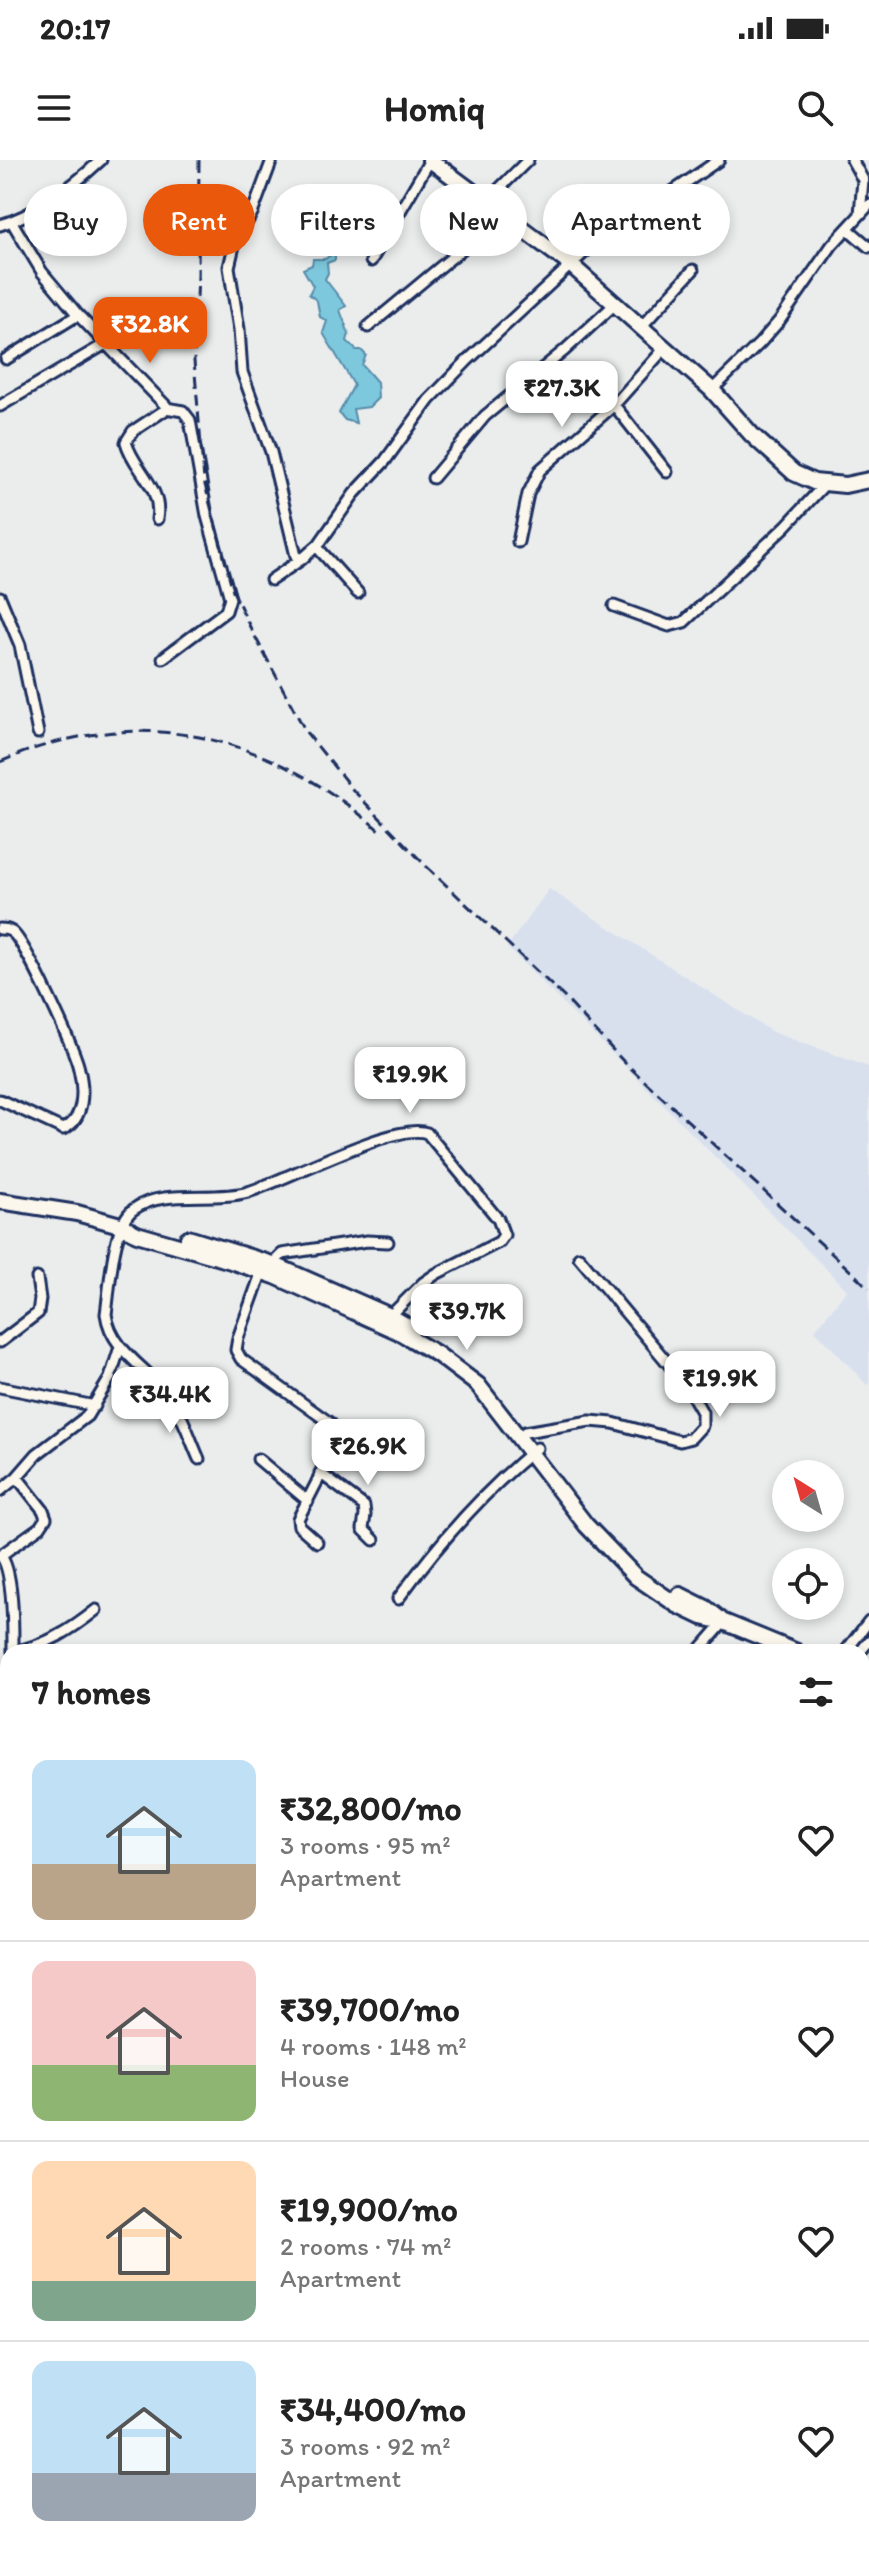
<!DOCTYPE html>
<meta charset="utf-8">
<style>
body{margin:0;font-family:Itim,sans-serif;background:#f2f2f2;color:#222;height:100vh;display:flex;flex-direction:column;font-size:30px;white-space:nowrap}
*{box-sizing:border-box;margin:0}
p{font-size:26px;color:#767676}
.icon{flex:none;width:44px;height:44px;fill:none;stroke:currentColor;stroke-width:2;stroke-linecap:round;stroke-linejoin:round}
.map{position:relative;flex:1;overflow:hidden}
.drawer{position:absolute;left:0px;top:1484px;width:870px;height:912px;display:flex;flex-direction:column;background:#fff;border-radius:24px 24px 0 0;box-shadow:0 4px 12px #0003}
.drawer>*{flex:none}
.guide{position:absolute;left:24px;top:24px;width:822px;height:72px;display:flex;gap:16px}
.needle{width:52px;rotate:323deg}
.controls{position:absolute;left:772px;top:1300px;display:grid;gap:16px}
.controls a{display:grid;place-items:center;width:72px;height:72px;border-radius:50%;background:#fff;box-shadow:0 4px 12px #0003;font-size:40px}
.price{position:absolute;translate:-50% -68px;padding:0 18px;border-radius:16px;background:#fff;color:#222;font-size:26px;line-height:52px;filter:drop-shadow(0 2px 4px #0008)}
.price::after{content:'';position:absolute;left:50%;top:48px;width:24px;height:18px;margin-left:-12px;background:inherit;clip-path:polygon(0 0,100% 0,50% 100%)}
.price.active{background:#ea580c;color:#fff}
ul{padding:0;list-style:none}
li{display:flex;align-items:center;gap:24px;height:200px;padding:0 32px}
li+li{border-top:2px solid #e0e0e0}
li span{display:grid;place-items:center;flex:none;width:224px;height:160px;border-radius:16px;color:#555}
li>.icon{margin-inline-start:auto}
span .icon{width:96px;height:96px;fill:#fffc;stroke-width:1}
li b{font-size:34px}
h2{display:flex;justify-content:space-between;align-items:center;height:96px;padding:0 32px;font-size:34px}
.chip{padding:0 28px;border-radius:36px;background:#fff;box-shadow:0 4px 12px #0003;font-size:28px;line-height:72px}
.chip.active{background:#ea580c;color:#fff}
.status{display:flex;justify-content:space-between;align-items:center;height:56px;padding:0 40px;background:#fff;direction:ltr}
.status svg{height:22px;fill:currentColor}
header{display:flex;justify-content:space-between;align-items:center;height:104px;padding:0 32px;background:#fff;font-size:36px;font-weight:700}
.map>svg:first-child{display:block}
</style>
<div class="status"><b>20:17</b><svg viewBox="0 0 49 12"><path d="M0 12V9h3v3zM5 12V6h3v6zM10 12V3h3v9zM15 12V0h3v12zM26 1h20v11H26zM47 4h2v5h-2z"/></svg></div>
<header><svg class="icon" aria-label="menu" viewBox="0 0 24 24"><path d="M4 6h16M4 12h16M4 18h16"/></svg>Homiq<svg class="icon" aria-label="search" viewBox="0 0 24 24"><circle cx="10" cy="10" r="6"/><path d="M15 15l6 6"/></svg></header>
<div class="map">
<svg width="869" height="2396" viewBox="0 0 869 2396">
<rect width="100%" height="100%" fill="#ebeded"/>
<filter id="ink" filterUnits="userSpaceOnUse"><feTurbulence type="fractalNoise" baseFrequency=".0125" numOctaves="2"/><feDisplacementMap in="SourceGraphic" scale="16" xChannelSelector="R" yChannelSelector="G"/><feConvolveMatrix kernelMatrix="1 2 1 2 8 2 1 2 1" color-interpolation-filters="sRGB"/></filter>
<g filter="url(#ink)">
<path fill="#d8e0ee" d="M549,729L772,872L869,907V1227L815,1170L847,1130L507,787Z
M0,2287L8,2289V2388H304L308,2396H0Z"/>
<path fill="#7dc8dc" stroke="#568baa" stroke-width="2" d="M335,92V100L327,103L328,113L325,119L346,146L340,150L349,174L347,181L356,190H361L366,195L362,205L377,222L378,238L369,247L353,249L356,263L345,260L339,253L354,225L323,173L327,161L320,157L317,141L309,134L313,126L303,109L312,105L313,99H325Z"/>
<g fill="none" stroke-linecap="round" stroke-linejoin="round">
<g stroke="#1b2f5e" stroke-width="15">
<path id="street" d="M272,0L253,51L234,86L229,107L239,169L242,212L271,292L296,396L302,399L319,384L354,334L385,301L429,240L467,201L587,90L719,0
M852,0L863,20L860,54
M485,43L528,0
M12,62L42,112L78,155L166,246L165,250L133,271L126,282C133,309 163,327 157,359
M0,65C38,54 73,26 101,0
M848,69L869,87
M371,101L430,0
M368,167L503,55
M641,167L693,110
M6,199L78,155
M712,230L760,183L780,160L832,85L869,45
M614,245L667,312
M0,246L107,183
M433,318L485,256L565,190L614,145
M518,382L528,334L540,310L614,245L665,188
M317,387L358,433
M271,420L302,399
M0,437L20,485L38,573
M614,446L669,466L684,462L786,366L826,323
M163,498L226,451L230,438L207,356L190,260L183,251L166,248
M0,769C5,769 7,769 12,772C25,781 75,890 79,909C84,929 85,960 63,969L0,940
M272,1104L282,1094L367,1081L388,1082
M262,1111L238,1178L236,1190L241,1199L330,1263L336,1272L318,1320L298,1359L299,1366L317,1382
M0,1182L38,1153L40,1139L37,1118
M0,1227L95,1246
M525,1272L590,1261L613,1263L680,1281L691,1278L702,1266V1252L687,1226L579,1097
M199,1299C190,1279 182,1253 169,1236C148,1208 111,1191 106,1154C110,1128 112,1064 134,1049C163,1028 213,1042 248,1032C285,1021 396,961 427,973L498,1059L504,1075L499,1082L436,1114L423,1123L390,1156
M258,1299L308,1341
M320,1313L364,1346L365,1355L363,1369L374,1380
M0,1331L17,1317L37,1294L87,1256L110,1218L120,1187
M0,1395C14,1409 13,1471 13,1492C47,1485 70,1471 96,1450
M1,1395L40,1367L46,1358L43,1350L17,1317
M398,1439C438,1384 484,1331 537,1288
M698,1492L724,1462
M845,1492L869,1461
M860,1492L869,1481
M862,1718L869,1716
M862,1961L869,1957
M862,2107L869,2125
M862,2293L869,2314
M328,2388L332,2396
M418,2388L425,2396
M740,2388L743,2396
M798,2388L801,2396
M365,2396L378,2388
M454,2396L459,2388"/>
</g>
<g stroke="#1b2f5e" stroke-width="20">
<path id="secondary" d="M430,0L571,105L712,230L752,275L794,313L814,322L845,325L869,320
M0,1041L77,1053L120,1065L137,1074L231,1101L275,1116L399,1172L437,1194L478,1225L586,1365L636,1417L677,1445L702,1457L724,1462L797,1492
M188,1078L272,1104L390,1156L413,1169
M680,1435L706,1448L720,1459
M862,1530L869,1537
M862,2193L869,2192
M0,2273L8,2276"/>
</g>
<use href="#street" stroke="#fbf7ec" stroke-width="9"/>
<use href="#secondary" stroke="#fbf7ec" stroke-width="14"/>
<path stroke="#1b2f5e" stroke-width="3" stroke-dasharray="12 6" stroke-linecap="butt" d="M199,0L198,116L194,201L204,321L233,431L250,467L306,572L353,630L426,706L564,837L624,902L869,1128
M0,602C138,541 270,574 381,672"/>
</g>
</g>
</svg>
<div class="controls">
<a><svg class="needle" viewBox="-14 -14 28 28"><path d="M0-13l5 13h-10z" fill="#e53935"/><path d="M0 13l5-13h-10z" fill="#767676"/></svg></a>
<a><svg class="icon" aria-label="locate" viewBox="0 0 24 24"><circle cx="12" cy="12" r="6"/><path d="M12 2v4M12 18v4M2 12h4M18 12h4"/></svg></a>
</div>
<b class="price active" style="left:150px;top:205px">₹32.8K</b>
<b class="price" style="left:562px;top:269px">₹27.3K</b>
<b class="price" style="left:410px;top:955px">₹19.9K</b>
<b class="price" style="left:467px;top:1192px">₹39.7K</b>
<b class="price" style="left:720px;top:1259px">₹19.9K</b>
<b class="price" style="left:170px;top:1275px">₹34.4K</b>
<b class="price" style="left:368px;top:1327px">₹26.9K</b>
<div class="guide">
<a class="chip">Buy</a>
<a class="chip active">Rent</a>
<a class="chip">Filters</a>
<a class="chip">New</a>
<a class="chip">Apartment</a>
</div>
<section class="drawer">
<h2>7 homes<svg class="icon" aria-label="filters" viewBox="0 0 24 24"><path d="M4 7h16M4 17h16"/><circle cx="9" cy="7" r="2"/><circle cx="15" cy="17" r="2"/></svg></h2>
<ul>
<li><span style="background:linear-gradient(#bfe0f5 65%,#b9a48a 0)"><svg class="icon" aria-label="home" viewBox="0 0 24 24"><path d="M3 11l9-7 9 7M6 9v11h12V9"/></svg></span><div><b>₹32,800/mo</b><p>3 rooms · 95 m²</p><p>Apartment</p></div><svg class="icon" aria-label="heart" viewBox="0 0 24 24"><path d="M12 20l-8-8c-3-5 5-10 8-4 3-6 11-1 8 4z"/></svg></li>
<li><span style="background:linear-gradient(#f6c9c9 65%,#8fb573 0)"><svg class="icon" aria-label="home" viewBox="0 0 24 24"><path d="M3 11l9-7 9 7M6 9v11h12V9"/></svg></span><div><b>₹39,700/mo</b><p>4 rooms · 148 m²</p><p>House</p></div><svg class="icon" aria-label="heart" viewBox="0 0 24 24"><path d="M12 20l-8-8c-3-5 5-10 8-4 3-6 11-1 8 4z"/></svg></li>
<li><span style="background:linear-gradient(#ffd9b3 75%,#7fa58c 0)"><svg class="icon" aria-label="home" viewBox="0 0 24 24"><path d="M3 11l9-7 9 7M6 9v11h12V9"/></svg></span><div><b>₹19,900/mo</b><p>2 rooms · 74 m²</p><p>Apartment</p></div><svg class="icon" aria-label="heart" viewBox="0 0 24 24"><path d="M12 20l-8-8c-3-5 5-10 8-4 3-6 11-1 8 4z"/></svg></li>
<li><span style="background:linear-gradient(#bfe0f5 70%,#9aa5b1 0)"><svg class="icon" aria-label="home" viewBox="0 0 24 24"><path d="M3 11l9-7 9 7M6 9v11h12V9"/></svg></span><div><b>₹34,400/mo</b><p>3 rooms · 92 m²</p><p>Apartment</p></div><svg class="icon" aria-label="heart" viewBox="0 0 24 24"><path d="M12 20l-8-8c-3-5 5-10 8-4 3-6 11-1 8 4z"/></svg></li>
</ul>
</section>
</div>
